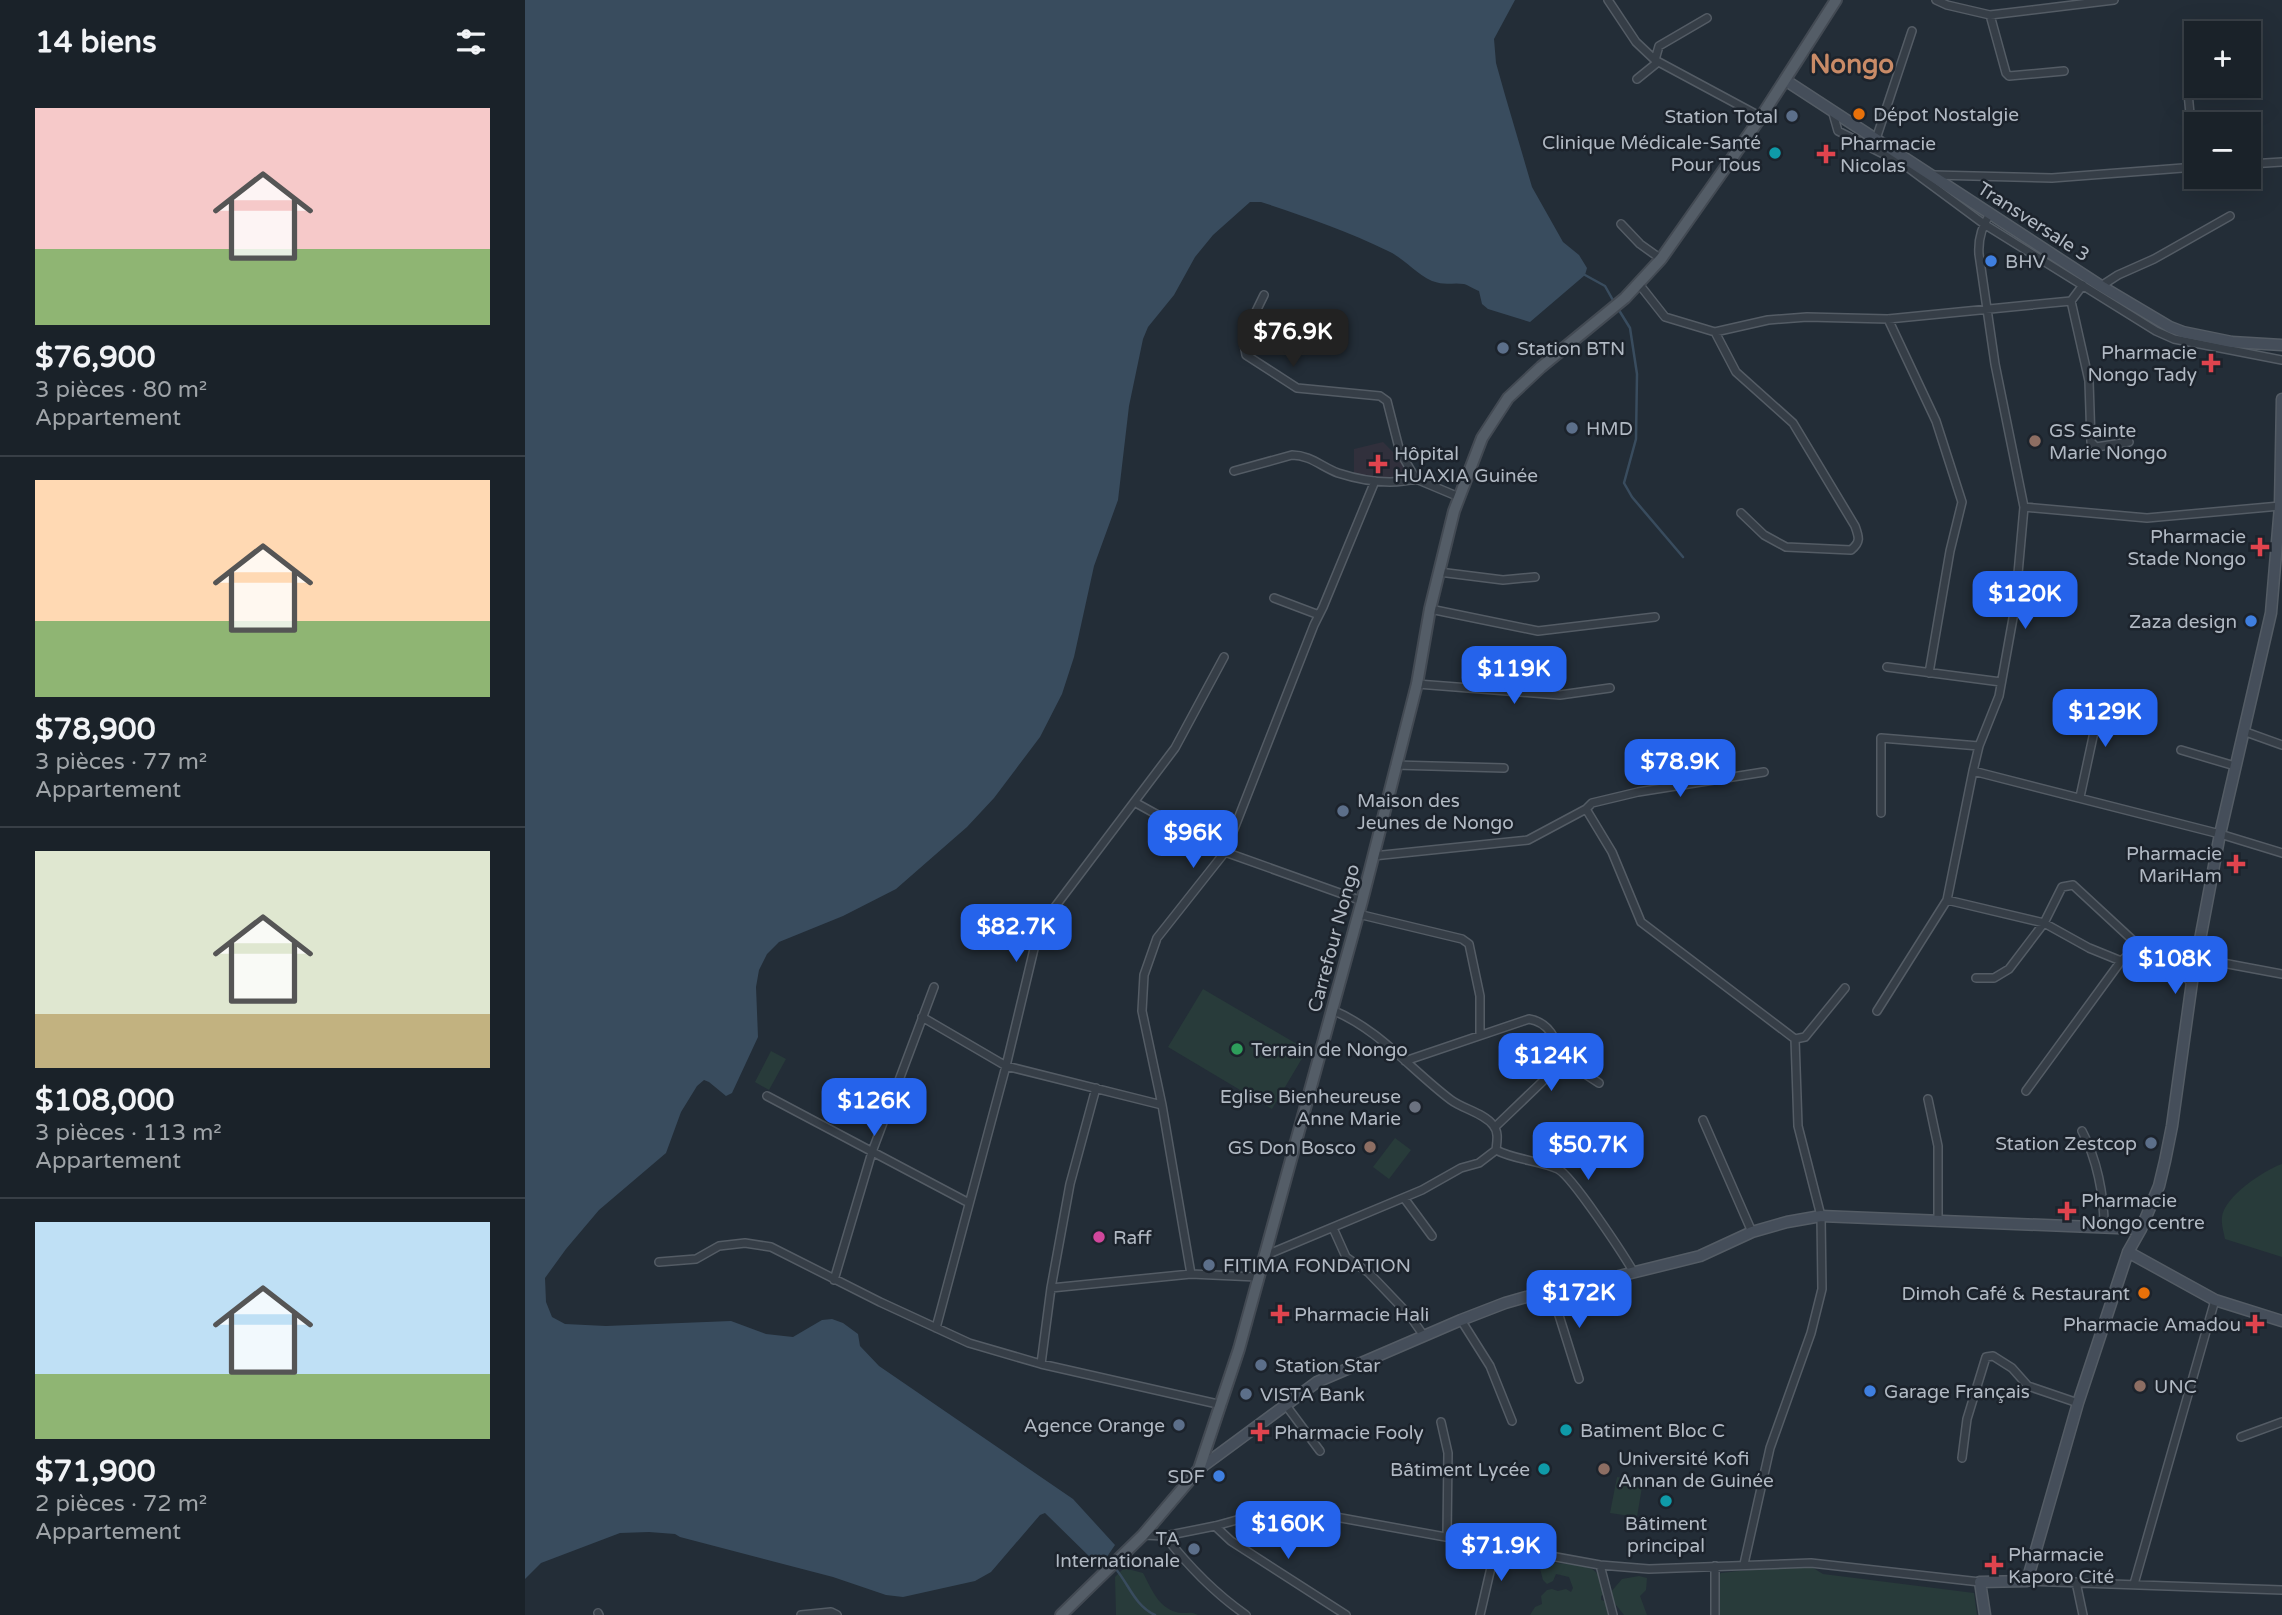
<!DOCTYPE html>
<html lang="fr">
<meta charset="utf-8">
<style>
body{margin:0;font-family:"Varela Round",sans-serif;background:#232a31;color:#f1f3f6;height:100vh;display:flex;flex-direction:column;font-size:26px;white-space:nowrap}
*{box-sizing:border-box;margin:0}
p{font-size:23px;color:#9fa4a8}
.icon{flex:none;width:38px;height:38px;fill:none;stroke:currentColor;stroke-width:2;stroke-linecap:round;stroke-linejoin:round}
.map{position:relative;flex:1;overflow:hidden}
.side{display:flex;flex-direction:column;background:#1a2229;width:525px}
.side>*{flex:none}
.buttons{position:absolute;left:1659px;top:21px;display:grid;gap:14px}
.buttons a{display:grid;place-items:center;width:77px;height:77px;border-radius:0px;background:#1a2229;box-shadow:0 7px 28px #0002,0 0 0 2px #383f46;font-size:35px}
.price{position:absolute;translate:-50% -60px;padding:0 16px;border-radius:14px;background:#2563eb;color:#fff;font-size:23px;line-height:46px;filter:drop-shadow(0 2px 4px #0008)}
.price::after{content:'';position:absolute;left:50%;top:42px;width:21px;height:16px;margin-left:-10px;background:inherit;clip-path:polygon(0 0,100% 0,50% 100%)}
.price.active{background:#222;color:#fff}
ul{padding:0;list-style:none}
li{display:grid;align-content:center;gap:14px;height:371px;padding:0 35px}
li+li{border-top:2px solid #383f46}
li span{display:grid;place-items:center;height:217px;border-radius:0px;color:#555}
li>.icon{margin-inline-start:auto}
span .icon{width:126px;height:126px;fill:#fffc;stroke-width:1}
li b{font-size:30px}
h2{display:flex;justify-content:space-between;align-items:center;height:84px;padding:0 35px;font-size:30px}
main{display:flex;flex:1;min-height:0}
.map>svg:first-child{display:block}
</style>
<main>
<section class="side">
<h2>14 biens<svg class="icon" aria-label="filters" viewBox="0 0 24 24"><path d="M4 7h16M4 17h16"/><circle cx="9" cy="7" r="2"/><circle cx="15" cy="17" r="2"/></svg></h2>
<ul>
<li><span style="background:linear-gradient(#f6c9c9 65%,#8fb573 0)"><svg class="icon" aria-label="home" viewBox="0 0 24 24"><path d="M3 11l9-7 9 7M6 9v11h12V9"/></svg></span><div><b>$76,900</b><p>3 pièces · 80 m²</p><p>Appartement</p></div></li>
<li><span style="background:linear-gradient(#ffd9b3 65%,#8fb573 0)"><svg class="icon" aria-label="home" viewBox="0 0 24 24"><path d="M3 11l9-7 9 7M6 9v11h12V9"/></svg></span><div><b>$78,900</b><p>3 pièces · 77 m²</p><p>Appartement</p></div></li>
<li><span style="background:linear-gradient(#dfe7d0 75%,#c2b280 0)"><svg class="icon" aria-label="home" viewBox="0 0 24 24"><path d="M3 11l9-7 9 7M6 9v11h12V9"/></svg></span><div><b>$108,000</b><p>3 pièces · 113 m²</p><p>Appartement</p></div></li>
<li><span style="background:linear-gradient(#bfe0f5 70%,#8fb573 0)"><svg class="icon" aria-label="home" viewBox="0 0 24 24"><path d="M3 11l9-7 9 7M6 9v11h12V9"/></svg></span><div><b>$71,900</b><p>2 pièces · 72 m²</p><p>Appartement</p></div></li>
</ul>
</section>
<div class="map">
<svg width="1757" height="1615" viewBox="0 0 1757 1615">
<rect width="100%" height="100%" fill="#232d37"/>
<path fill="#31303c" d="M858,442L873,457L882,472L879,478H844L829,473V449Z"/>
<path fill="#283b3a" d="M678,989L782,1050L747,1109L643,1047Z
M246,1051L261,1059L244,1090L230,1082Z
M870,1138L886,1150L864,1179L848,1167Z
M1757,1164V1257L1700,1239C1699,1233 1696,1224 1697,1217C1699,1197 1739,1170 1757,1164Z
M1092,1477L1118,1481L1112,1517L1085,1513Z
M1020,1562L1052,1565C1055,1567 1060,1566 1064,1568C1075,1571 1077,1585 1079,1594L1076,1596V1600L1080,1601L1084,1605L1085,1615H1005L1010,1607L1017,1604L1016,1596L1022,1590L1027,1589L1033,1591L1041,1589L1046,1592L1048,1588L1044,1577L1031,1574L1028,1581L1022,1584L1018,1580L1014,1565Z
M1277,1565L1285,1566L1298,1574L1449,1593L1452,1615H1194L1195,1595L1187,1590L1188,1582L1196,1573C1224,1569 1250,1570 1277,1565Z
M599,1568L618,1573C626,1588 633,1607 651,1612C659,1615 665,1610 673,1615H591L590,1577Z
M1114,1576L1122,1578L1121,1590L1115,1596L1122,1615H1099L1087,1600L1085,1593L1097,1579Z"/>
<path fill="#394c5e" d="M0,0H990L969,39L971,63L980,95L1007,187L1038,242L1054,255L1062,268L1060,275L1005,322L963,309L957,304L954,291C949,289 943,285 939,284C927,282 921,286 907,281C890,273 880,259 863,251C822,231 779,216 736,202H725L688,235L670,257L649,295L623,327L618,339L604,406L593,500L569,566L549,657L537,694L515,737L469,798L442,827L371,889L318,916L254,942L242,954L234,970L231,987L233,1037L207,1093L201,1096L184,1082L179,1080L172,1086L156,1112L141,1153L74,1210L41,1249L20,1278L21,1302L27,1317L40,1324L81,1326L206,1321L241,1334L268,1337L297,1320L307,1319L318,1323L333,1334L335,1346L354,1366L548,1499L590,1545L577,1564H572L520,1513L515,1515L466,1572L450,1581L378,1597L361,1595L308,1577L155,1537L150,1534L124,1532L95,1533L16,1563L0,1579Z"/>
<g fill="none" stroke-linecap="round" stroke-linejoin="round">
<path stroke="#394c5e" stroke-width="2.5" d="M1060,275L1080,286L1089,302
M1092,307L1105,328L1112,374L1111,439L1099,483L1107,497L1158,557
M590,1568C604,1584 609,1605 630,1615"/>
<g stroke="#545c65" stroke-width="10">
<path id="street" d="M1083,0L1111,42L1130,60
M1411,0L1422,5L1465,15L1589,0
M1465,15L1481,73L1484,76L1539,71
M1182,18L1134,46L1130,60L1236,117
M1112,79L1133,62
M1662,82L1670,167
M1307,110L1313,131L1378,164L1459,224L1631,331L1649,339L1757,360
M1351,139L1387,31
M1724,164L1757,162
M1408,175L1527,178L1671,167
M1096,224L1115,244L1136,259
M1114,284L1140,317L1190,332L1211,372L1268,423L1330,526C1334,537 1336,542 1326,550L1261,547L1239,535L1216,513
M1576,286L1593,275L1629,259L1705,216
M739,295L718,338L721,355L772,388L855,396L862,401L875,452L891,479L934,497
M1546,301L1564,381L1566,442L1571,447L1604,442
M1363,319L1411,421L1437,502L1425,551L1404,673
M1190,332L1243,320L1282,317L1363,319L1546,301L1558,285
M709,471L767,455C785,455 797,467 813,473C838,481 866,485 891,479
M1499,507L1622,518L1755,506
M914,572L978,580L1010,577
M749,598L794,615
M905,609L1013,631L1130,617
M1362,667L1476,682
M892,684L1035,695L1085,688
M1718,731L1757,745
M1656,750L1710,766
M870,765L979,768
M1448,771L1695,834L1757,853
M1555,797L1577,695
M611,803L700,852L837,901
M1061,809L1087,852L1116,922L1270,1039L1273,1126L1296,1216L1297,1289L1286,1333L1245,1448L1219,1564
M1356,813V738L1454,746
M848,856L1003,840L1061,809L1067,803L1113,792L1239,772
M1422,900L1519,923L1564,948L1596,961L1614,946
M833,914L937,939L944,944L955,996V1034
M1671,958L1757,974
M1451,978H1469L1484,969L1519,923L1537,887L1548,885L1614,946L1667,982
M1352,1011L1422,900L1448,771L1454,746L1474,696L1490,607L1499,507L1470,364L1454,254C1453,239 1457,226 1465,214
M397,1017L481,1066L637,1105
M1270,1039L1280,1037L1320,988
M1034,1057L1074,1083
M880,1061L1004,1019C1023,1022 1033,1039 1034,1057L1018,1081L970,1127
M1501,1091L1596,961
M242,1096L444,1203
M1403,1099L1413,1146V1222
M1178,1120L1227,1232
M1557,1131C1572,1159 1579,1195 1579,1226
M971,1150C990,1160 1013,1160 1033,1169C1047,1176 1098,1254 1108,1271
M879,1198L907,1236
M808,1228L821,1257L844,1273L885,1316L899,1336
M739,1256L897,1190L936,1168L954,1163L971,1150C972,1141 974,1132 968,1125C959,1113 938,1109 926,1100C886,1070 854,1029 807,1010
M134,1262L171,1259L194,1246L220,1243L246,1247L355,1302L444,1343L516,1364L697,1405
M666,1274L637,1105L617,1011L619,975L632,938L700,852L789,625L798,607L850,481
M309,1280L347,1152L409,987
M526,1288L666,1274L732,1277
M1026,1290L1054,1379
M936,1320L965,1366L987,1421
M411,1328L481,1066L514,928L650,748L699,657
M516,1364L526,1288L545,1184L571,1088
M760,1404L795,1451
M916,1422L923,1453L922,1537
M1716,1437L1757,1422
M1437,1458L1442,1419L1461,1357L1468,1356L1487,1368L1503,1386L1553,1403
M690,1526L706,1541L821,1615
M618,1535L640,1536L690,1526L737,1513L783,1512L1075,1565L1124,1569L1286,1563L1455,1582
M640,1536C664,1567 688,1592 721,1615
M1075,1565L1088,1615
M1502,1581L1757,1590
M1551,1582L1558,1615
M1609,1584L1690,1300
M73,1613L74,1615
M276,1615L306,1612L312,1615
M955,1615L971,1546
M1190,1615V1566"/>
</g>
<g stroke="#545c65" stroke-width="13">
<path id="secondary" d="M1260,80L1576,286L1645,327L1658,332L1707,342L1757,345
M1603,1252L1690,1300L1757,1321
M674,1469L792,1382L936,1320L980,1303L1026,1290L1082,1279L1175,1256L1227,1232L1262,1222L1296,1216L1616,1229
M1460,1615L1455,1582L1502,1581L1553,1403L1603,1252L1616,1229L1634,1186L1640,1161L1647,1126L1667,982L1695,834L1746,613L1755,506L1757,399"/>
</g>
<g stroke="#434a53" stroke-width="14">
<path id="primary" d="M536,1615L618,1535L674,1469L714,1349L837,901L892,684L905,609L929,511L957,438L983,398L1016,367L1100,298L1136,259L1236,117L1311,0"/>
</g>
<use href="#street" stroke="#363e47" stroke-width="7"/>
<use href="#secondary" stroke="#454e5a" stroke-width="10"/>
<use href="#primary" stroke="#545d67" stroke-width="10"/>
</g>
<g fill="#e8710a" stroke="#1c232c" stroke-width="2.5">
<circle cx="1334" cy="114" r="7"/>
<circle cx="1619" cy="1293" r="7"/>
</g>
<g fill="#5c6f8a" stroke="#1c232c" stroke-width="2.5">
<circle cx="1267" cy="116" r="7"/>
<circle cx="978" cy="348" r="7"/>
<circle cx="1047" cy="428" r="7"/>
<circle cx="818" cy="811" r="7"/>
<circle cx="1626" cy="1143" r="7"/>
<circle cx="684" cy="1265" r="7"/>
<circle cx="736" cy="1365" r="7"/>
<circle cx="721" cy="1394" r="7"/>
<circle cx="654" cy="1425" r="7"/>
<circle cx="669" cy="1549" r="7"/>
</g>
<g fill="#0f9aa8" stroke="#1c232c" stroke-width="2.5">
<circle cx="1250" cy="153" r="7"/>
<circle cx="1041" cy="1430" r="7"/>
<circle cx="1019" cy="1469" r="7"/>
<circle cx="1141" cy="1501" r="7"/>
</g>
<g fill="#e0444e" stroke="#1c232c" stroke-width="2.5">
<path d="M1297.5 143.5h7v7h7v7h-7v7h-7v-7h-7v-7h7z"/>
<path d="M1682.5 352.5h7v7h7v7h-7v7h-7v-7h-7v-7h7z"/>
<path d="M849.5 453.5h7v7h7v7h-7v7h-7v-7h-7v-7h7z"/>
<path d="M1731.5 536.5h7v7h7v7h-7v7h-7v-7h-7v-7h7z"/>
<path d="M1707.5 853.5h7v7h7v7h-7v7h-7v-7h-7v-7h7z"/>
<path d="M1538.5 1200.5h7v7h7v7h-7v7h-7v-7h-7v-7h7z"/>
<path d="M751.5 1303.5h7v7h7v7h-7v7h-7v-7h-7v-7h7z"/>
<path d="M1726.5 1313.5h7v7h7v7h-7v7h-7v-7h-7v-7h7z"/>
<path d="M731.5 1421.5h7v7h7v7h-7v7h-7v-7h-7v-7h7z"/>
<path d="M1465.5 1554.5h7v7h7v7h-7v7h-7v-7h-7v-7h7z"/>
</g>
<g fill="#3f7fe0" stroke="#1c232c" stroke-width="2.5">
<circle cx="1466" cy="261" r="7"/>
<circle cx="1726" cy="621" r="7"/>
<circle cx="1345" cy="1391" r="7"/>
<circle cx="694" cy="1476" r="7"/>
</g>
<g fill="#8d6e63" stroke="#1c232c" stroke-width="2.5">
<circle cx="1510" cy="441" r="7"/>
<circle cx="845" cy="1147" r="7"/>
<circle cx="1615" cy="1386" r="7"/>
<circle cx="1079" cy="1469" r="7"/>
</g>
<circle fill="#2e9e5b" stroke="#1c232c" stroke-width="2.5" cx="712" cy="1049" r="7"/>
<circle fill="#6b7280" stroke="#1c232c" stroke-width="2.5" cx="890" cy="1107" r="7"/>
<circle fill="#d1479c" stroke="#1c232c" stroke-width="2.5" cx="574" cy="1237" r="7"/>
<g text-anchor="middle" stroke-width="5" stroke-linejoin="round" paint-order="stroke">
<g font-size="19" fill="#b1b9c3" stroke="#1c232c" text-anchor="start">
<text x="1348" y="121">Dépot Nostalgie</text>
<text x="1253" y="123" text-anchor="end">Station Total</text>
<text x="1236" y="149" text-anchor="end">Clinique Médicale-Santé<tspan x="1236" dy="22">Pour Tous</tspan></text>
<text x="1315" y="150">Pharmacie<tspan x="1315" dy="22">Nicolas</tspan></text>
<text x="1480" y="268">BHV</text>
<text x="992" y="355">Station BTN</text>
<text x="1672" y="359" text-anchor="end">Pharmacie<tspan x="1672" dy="22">Nongo Tady</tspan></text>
<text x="1061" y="435">HMD</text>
<text x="1524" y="437">GS Sainte<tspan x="1524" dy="22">Marie Nongo</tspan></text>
<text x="869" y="460">Hôpital<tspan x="869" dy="22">HUAXIA Guinée</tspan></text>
<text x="1721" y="543" text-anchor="end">Pharmacie<tspan x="1721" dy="22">Stade Nongo</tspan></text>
<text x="1712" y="628" text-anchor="end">Zaza design</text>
<text x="832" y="807">Maison des<tspan x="832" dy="22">Jeunes de Nongo</tspan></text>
<text x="1697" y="860" text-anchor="end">Pharmacie<tspan x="1697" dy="22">MariHam</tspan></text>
<text x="726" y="1056">Terrain de Nongo</text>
<text x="876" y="1103" text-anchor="end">Eglise Bienheureuse<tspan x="876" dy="22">Anne Marie</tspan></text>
<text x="1612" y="1150" text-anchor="end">Station Zestcop</text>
<text x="831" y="1154" text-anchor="end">GS Don Bosco</text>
<text x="1556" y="1207">Pharmacie<tspan x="1556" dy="22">Nongo centre</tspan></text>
<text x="588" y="1244">Raff</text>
<text x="698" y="1272">FITIMA FONDATION</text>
<text x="1605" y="1300" text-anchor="end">Dimoh Café &amp; Restaurant</text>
<text x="769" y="1321">Pharmacie Hali</text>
<text x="1716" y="1331" text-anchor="end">Pharmacie Amadou</text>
<text x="750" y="1372">Station Star</text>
<text x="1629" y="1393">UNC</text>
<text x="1359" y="1398">Garage Français</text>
<text x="735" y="1401">VISTA Bank</text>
<text x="640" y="1432" text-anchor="end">Agence Orange</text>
<text x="1055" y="1437">Batiment Bloc C</text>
<text x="749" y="1439">Pharmacie Fooly</text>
<text x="1093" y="1465">Université Kofi<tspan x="1093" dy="22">Annan de Guinée</tspan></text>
<text x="1005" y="1476" text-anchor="end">Bâtiment Lycée</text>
<text x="680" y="1483" text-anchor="end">SDF</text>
<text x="1141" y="1530" text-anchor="middle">Bâtiment<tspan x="1141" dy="22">principal</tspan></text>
<text x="655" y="1545" text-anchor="end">TA<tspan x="655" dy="22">Internationale</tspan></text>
<text x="1483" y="1561">Pharmacie<tspan x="1483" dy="22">Kaporo Cité</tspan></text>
</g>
<g font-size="19" fill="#b1b9c3" stroke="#1c232c">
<text transform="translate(1509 221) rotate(33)" y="7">Transversale 3</text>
<text transform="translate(808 938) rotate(-75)" y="7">Carrefour Nongo</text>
</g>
<g font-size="26" font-weight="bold" fill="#c98b67" stroke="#1c232c">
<text x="1327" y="73">Nongo</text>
</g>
</g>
</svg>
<div class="buttons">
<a>+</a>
<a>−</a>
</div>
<b class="price active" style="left:768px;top:369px">$76.9K</b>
<b class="price" style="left:1500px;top:631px">$120K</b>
<b class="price" style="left:989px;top:706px">$119K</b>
<b class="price" style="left:1580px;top:749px">$129K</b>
<b class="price" style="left:1155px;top:799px">$78.9K</b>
<b class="price" style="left:668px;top:870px">$96K</b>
<b class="price" style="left:491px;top:964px">$82.7K</b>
<b class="price" style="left:1650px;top:996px">$108K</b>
<b class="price" style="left:1026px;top:1093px">$124K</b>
<b class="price" style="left:349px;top:1138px">$126K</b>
<b class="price" style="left:1063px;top:1182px">$50.7K</b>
<b class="price" style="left:1054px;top:1330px">$172K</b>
<b class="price" style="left:763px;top:1561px">$160K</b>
<b class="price" style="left:976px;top:1583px">$71.9K</b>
</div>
</main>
